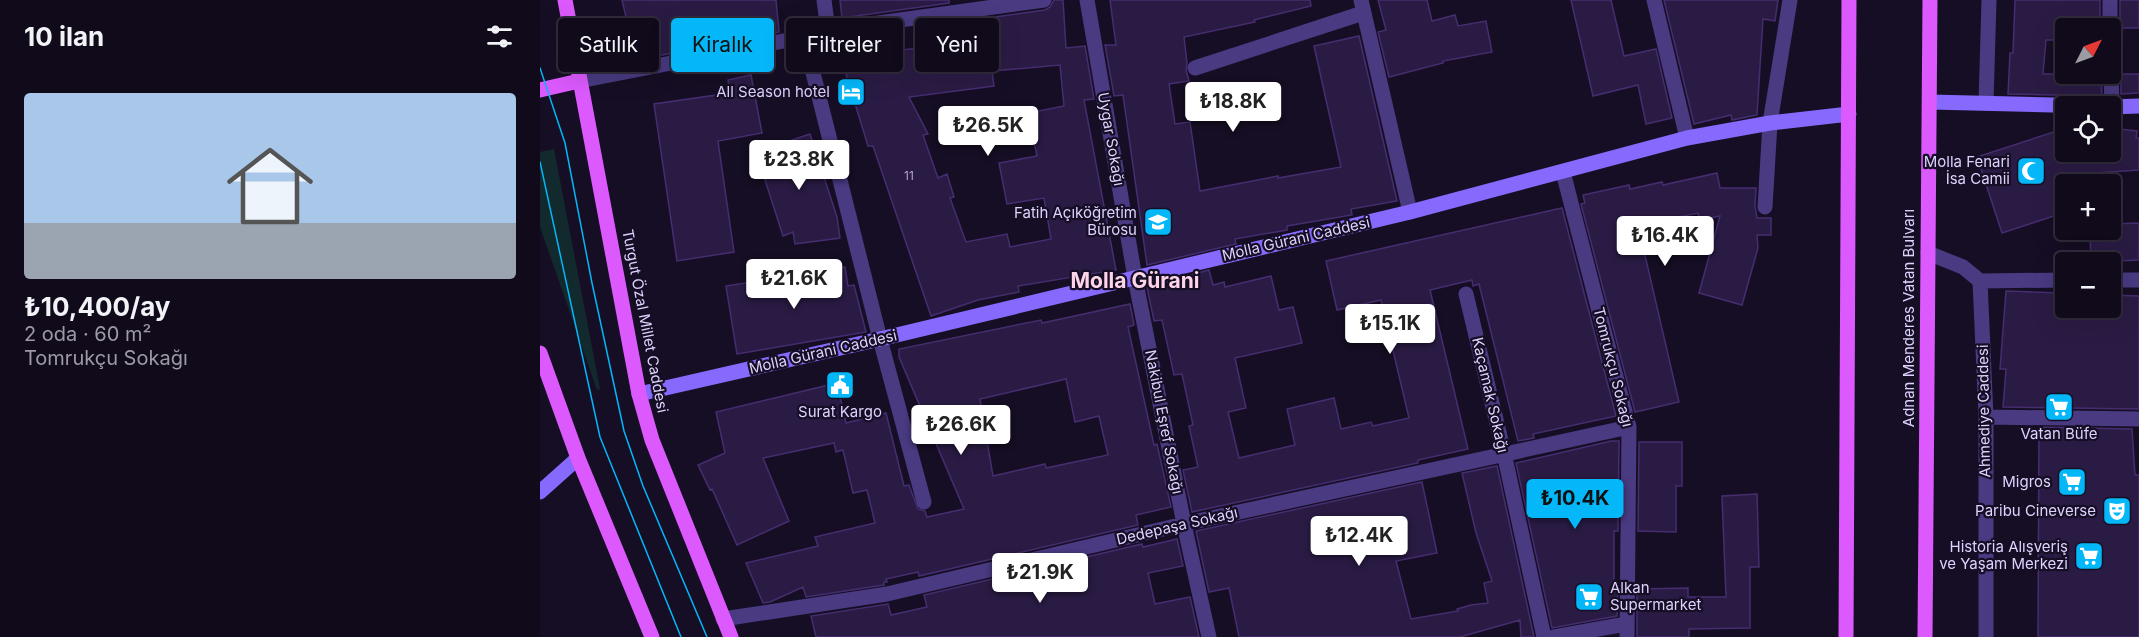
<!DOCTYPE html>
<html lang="tr">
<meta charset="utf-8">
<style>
body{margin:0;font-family:Inter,sans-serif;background:#1e1828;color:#f1f3f6;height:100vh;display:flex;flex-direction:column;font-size:22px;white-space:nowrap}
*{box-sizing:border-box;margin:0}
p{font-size:20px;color:#9c9aa3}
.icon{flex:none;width:33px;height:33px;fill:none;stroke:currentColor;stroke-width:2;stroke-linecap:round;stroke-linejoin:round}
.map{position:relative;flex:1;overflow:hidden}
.panel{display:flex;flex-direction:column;background:#100a1b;width:540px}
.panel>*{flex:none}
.guide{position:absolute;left:18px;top:18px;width:570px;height:54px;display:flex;gap:12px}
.needle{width:39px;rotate:48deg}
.tools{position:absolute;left:1515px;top:18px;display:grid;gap:12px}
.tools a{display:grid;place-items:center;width:66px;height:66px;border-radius:6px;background:#100a1b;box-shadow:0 6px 24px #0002,0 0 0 2px #302b3a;font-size:30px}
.price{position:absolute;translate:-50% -51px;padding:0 14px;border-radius:6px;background:#fff;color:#222;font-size:20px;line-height:39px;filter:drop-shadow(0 2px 3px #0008)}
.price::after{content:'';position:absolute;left:50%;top:36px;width:18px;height:14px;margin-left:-9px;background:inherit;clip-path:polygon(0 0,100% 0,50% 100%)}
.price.on{background:#03b7f9;color:#111}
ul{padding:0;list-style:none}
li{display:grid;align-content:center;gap:12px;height:318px;padding:0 24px}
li+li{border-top:2px solid #302b3a}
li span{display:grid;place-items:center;height:186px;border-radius:6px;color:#555}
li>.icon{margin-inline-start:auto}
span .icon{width:108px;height:108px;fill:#fffc;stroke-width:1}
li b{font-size:26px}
h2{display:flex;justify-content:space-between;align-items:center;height:72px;padding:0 24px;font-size:26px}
.chip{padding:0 21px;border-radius:6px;background:#100a1b;box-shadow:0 6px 24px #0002,0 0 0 2px #302b3a;font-size:21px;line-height:54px}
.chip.on{background:#03b7f9;color:#111}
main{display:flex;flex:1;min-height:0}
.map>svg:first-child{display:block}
</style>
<main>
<section class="panel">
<h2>10 ilan<svg class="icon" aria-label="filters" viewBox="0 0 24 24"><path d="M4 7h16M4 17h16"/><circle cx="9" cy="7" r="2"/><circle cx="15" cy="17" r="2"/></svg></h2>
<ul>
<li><span style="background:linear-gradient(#a9c7e8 70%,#9aa5b1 0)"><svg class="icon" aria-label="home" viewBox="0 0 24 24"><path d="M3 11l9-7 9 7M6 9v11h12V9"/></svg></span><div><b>₺10,400/ay</b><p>2 oda · 60 m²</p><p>Tomrukçu Sokağı</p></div></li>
</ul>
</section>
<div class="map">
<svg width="1599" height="637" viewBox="0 0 1599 637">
<rect width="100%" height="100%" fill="#160e24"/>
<path fill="#122a2e" d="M14,149L60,389L57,390L0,227V152Z"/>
<path fill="#2a1b44" stroke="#462d70" stroke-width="1.5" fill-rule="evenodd" d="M82,0H236L239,32L96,60Z
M300,0H409V3L302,18Z
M514,0H523L526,48L545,46L554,99L544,100L576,270L478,286L479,292L438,300L391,316L333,146H328L302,61L344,52L388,47V44L429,35L427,21L505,10L510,7ZM520,65L524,106L488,113L497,156L459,163L467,204L504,198L511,239L470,247L467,234L426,242L410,198L414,197L407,174L398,178L383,135L388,134L369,97L454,86L452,71Z
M570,0H770L771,6L714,20L715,22L644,37L647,63L646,70L649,81L629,84L635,124L650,122L660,191L738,176V178L801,167L774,46L819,36L857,201L811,209L812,215L747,226V230L695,239L696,244L607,265L583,95L574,96L565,45H576Z
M838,0H887L892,21L915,15L918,26L946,21L952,52L903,61V63L849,77L838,32L846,30Z
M1031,0H1071L1084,56L1116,49L1132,118L1106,124L1098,85L1053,96Z
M1124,0H1238L1235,21L1223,19L1217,115L1192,120L1191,115L1154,124Z
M1475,0H1560V28H1526V40H1506L1503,74H1561L1562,96L1468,94L1470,53H1473Z
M1580,0H1599V28H1580Z
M1581,74H1599V93L1581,94Z
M211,75L222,133L178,141L194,252L137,261L114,104L190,93L188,80Z
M1526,128V152H1570V128L1597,131L1596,138H1599V170L1541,174L1544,184H1526V212L1462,233L1437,157Z
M270,134L297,217L300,238L255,244L253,232L243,236L216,152Z
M1177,173L1180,188H1216L1215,206L1217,218H1231V235H1217L1218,248L1202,305L1159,293L1180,216L1160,220L1158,213L1098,225L1139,402L1095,412L1041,204L1045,203L1043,195L1089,185L1090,189L1122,182L1123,185Z
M1022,208L1076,416L993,434L994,438L978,441L939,284L933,286L932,280L890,290L928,449L878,460V463L652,512L643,470L658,467L649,426L653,425L642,374L634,375L622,320L614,321L607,287L669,270L673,285L684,282L685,287L731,276L739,310L753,307L762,343L695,358L706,408L688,412L699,458L755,445L747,409L794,398L801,429L831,422L833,426L869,418L841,300L797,310L786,261Z
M1599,223V260L1551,262L1550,230H1570V224Z
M305,267L308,286L314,285L326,332L197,354L186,286Z
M1466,291L1519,293V296H1526V308H1570V295L1599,296V409L1463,407L1466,369H1460Z
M590,304L594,325L588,327L614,445L617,444L631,507L596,515L598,525L379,576L378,572L346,579L347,582H344V585L266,597L263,587L230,602L223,603L206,563L278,546L275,537L335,523L327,490L313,493L303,450L296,452L294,443L223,458L249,521L197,545L172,489L170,490L158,465L185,453L176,412L297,383L306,423L346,413L364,486L369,485L378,509L385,511L387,517L424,509L359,357V349L501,320L502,323ZM526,379L535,422L559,416L568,455L506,468L505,464L453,476L440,399Z
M1499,427L1592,429L1595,475H1599V637H1498Z
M1071,441H1079L1078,531H1074V590H1078L1077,616L1012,628L976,463Z
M1099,442H1142V486H1136V532L1098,531Z
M957,466L994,637H981L980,620L920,637H699L689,588L669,592L656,531L882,482L897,553L856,561L871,619L918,611L917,609L931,605L948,603L944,583L952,581L936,533L922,473Z
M1217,494L1219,567H1210V628L1149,629V637H1097V589L1148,588V597H1186L1182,496Z
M637,539L643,566L608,573L615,604L650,597L659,637H276L271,616L348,604L351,615L387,607L384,595L602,544L603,547Z"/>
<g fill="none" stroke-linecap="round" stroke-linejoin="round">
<path stroke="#493a82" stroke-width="15" d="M284,0L288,30
M547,0L595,278L644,524L669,637
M821,0L870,212
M1114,0L1147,138
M1570,0V28
M264,37L340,339L384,502
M1570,38L1572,107
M655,68L823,13
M39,81L264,37L288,30L504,0
M1446,103L1449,0
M1023,172L1089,427L1087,637
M1225,207L1230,123L1250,0
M1388,253L1423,267L1440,281L1446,417V637
M1570,280H1599
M1440,281L1526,280
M926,294L964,453L1004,637
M1446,417L1599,419
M183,619L347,594L644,524L1089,427
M1014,637L1086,624"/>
<path stroke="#876afd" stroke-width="15" d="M1390,102L1554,106
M1570,107L1599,106
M99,394L340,339L870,212L1147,138L1230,123L1309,114
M0,492L38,458"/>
<path stroke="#dc5afd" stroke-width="15" d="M25,0L99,394L112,440L191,637
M0,90L39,81
M0,353L38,458L112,637
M1306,637L1309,0
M1385,637L1390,0"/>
<path stroke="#03b7f9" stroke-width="1.5" d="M0,68L25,143L52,283L84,431L103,486L167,637
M0,162L60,437L141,637"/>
</g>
<defs>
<g id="hotel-square" transform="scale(1.5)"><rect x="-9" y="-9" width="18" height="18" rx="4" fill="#03b7f9" stroke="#160e24"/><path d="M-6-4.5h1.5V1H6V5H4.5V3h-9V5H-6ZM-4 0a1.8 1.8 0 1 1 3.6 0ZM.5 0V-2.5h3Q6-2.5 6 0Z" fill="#fff"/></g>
<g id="mosque-square" transform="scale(1.5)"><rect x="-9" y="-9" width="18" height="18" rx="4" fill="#03b7f9" stroke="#160e24"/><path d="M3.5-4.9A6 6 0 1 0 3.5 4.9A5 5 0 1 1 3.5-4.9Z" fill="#fff"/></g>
<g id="school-square" transform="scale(1.5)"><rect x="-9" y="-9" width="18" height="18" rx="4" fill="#03b7f9" stroke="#160e24"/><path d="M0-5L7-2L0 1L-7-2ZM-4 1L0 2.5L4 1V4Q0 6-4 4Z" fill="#fff"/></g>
<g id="civic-square" transform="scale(1.5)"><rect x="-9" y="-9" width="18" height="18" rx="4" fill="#03b7f9" stroke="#160e24"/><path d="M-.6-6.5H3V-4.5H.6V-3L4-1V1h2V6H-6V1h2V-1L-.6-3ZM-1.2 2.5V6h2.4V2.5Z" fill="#fff"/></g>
<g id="supermarket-square" transform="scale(1.5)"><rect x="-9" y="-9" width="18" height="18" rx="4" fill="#03b7f9" stroke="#160e24"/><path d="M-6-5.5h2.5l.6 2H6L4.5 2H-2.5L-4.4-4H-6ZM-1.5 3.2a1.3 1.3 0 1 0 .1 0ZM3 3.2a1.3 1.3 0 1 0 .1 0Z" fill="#fff"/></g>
<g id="theatre-square" transform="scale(1.5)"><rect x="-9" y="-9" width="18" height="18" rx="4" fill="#03b7f9" stroke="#160e24"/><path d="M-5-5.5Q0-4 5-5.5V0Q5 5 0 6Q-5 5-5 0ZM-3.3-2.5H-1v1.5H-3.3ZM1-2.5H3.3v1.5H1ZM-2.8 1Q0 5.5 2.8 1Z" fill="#fff"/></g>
</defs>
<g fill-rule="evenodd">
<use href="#hotel-square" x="311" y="92"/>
<use href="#mosque-square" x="1491" y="171"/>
<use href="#school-square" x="618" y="222"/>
<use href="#civic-square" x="300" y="385"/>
<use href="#supermarket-square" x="1519" y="407"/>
<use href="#supermarket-square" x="1532" y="482"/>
<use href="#theatre-square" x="1577" y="511"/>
<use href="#supermarket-square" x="1549" y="556"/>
<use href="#supermarket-square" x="1049" y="597"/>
</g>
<g text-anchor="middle" stroke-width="4.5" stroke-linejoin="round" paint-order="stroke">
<g font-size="12" fill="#b1a4d0">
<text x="369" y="180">11</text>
</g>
<g font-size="15" fill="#ded2fe" stroke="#160e24" text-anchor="end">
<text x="290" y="97">All Season hotel</text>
<text x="1470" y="167">Molla Fenari<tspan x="1470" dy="17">İsa Camii</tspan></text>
<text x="597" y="218">Fatih Açıköğretim<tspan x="597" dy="17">Bürosu</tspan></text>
<text x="300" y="417" text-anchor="middle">Surat Kargo</text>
<text x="1519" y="439" text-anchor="middle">Vatan Büfe</text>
<text x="1511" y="487">Migros</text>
<text x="1556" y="516">Paribu Cineverse</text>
<text x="1528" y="552">Historia Alışveriş<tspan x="1528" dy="17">ve Yaşam Merkezi</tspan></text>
<text x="1070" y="593" text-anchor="start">Alkan<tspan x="1070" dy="17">Supermarket</tspan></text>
</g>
<g font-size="15" fill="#ded2fe" stroke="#160e24">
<text transform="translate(571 139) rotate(80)" y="5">Uygar Sokağı</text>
<text transform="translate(756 239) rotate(-13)" y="5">Molla Gürani Caddesi</text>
<text transform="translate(1369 318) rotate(-90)" y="5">Adnan Menderes Vatan Bulvarı</text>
<text transform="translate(105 321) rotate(79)" y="5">Turgut Özal Millet Caddesi</text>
<text transform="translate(283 352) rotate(-13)" y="5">Molla Gürani Caddesi</text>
<text transform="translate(1073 367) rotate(76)" y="5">Tomrukçu Sokağı</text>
<text transform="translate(950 395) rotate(77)" y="5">Kaçamak Sokağı</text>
<text transform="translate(1444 411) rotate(-91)" y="5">Ahmediye Caddesi</text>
<text transform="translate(624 422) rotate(79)" y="5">Nakibul Eşref Sokağı</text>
<text transform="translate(637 526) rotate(-13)" y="5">Dedepaşa Sokağı</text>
</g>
<g font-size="21" font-weight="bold" fill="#fed4e8" stroke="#160e24">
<text x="595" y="288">Molla Gürani</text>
</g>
</g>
</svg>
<div class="tools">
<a><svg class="needle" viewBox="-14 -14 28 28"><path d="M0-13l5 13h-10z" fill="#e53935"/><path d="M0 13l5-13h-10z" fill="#9c9aa3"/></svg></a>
<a><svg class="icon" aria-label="locate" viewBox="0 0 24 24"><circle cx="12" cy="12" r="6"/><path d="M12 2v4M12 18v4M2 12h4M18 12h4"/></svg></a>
<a>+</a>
<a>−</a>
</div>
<b class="price" style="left:693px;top:133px">₺18.8K</b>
<b class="price" style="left:448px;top:157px">₺26.5K</b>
<b class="price" style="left:259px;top:191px">₺23.8K</b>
<b class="price" style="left:1125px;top:267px">₺16.4K</b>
<b class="price" style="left:254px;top:310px">₺21.6K</b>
<b class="price" style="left:850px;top:355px">₺15.1K</b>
<b class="price" style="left:421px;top:456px">₺26.6K</b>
<b class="price on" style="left:1035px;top:530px">₺10.4K</b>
<b class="price" style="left:819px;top:567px">₺12.4K</b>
<b class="price" style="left:500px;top:604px">₺21.9K</b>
<div class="guide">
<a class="chip">Satılık</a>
<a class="chip on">Kiralık</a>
<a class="chip">Filtreler</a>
<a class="chip">Yeni</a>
</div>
</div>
</main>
